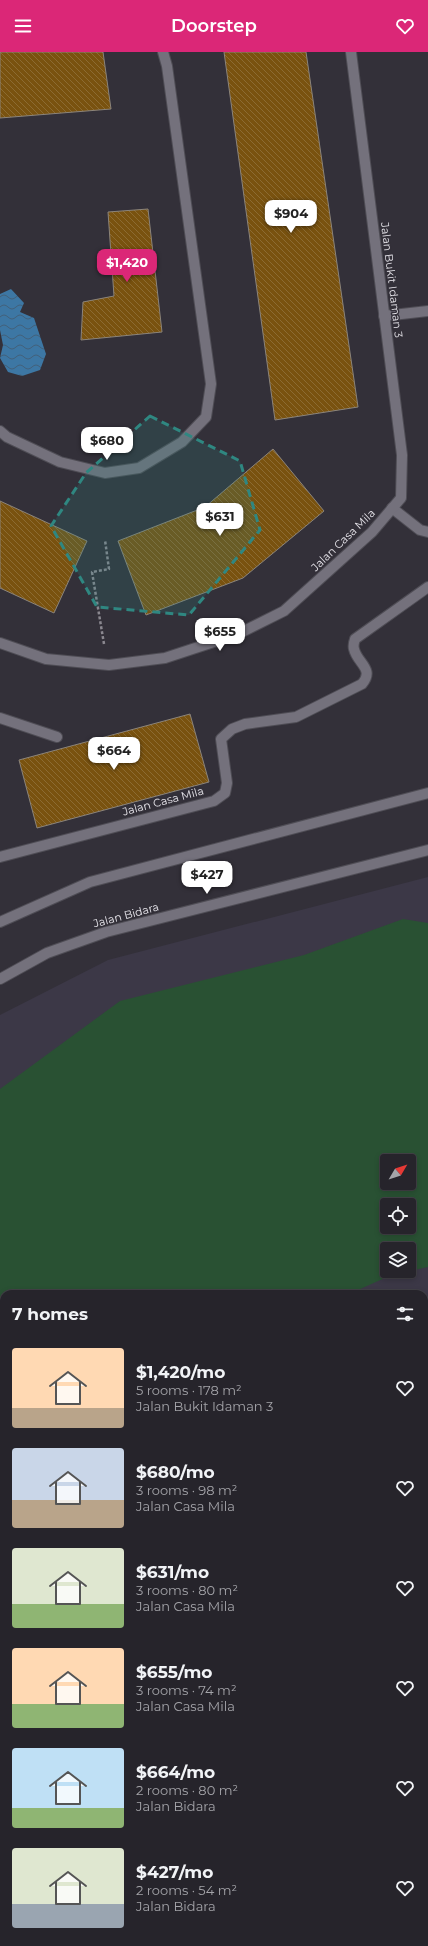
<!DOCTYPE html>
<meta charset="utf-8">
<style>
body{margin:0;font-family:Montserrat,sans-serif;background:#2e2c33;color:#f1f3f6;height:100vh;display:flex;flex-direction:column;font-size:15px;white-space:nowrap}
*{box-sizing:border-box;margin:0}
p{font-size:13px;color:#a4a4a9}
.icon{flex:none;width:22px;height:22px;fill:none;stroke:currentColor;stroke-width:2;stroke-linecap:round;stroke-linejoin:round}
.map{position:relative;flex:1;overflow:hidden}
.side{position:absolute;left:0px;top:1238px;width:428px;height:656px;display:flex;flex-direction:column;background:#26242b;border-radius:12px 12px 0 0;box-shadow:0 2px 6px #0003,0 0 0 1px #424147}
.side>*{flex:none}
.needle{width:26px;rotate:51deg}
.fabs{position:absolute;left:380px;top:1102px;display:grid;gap:8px}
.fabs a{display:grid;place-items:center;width:36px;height:36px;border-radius:4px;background:#26242b;box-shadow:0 2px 6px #0003,0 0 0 1px #424147;font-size:20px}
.price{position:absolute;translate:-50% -34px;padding:0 9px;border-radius:8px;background:#fff;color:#222;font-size:13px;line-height:26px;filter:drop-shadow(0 1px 2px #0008)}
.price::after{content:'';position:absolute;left:50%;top:24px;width:12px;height:9px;margin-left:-6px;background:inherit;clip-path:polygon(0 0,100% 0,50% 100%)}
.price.current{background:#db2777;color:#fff}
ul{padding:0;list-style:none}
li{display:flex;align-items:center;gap:12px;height:100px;padding:0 12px}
li span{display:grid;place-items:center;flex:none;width:112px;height:80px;border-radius:4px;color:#555}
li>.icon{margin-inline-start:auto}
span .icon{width:48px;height:48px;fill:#fffc;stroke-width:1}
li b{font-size:17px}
h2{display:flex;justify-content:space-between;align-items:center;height:48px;padding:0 12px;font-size:17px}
header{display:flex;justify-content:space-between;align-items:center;height:52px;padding:0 12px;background:#db2777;color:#fff;font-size:18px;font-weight:600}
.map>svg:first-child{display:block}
</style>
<header><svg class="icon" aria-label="menu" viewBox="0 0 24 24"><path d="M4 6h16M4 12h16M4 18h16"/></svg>Doorstep<svg class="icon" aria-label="heart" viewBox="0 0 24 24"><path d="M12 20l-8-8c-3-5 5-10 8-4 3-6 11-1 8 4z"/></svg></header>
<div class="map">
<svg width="428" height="1894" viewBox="0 0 428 1894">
<defs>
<pattern id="water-waves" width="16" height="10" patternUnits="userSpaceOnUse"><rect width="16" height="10" fill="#3d77a4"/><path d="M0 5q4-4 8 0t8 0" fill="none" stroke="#41607a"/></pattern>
<pattern id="building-back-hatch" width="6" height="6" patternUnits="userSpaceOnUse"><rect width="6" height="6" fill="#79520f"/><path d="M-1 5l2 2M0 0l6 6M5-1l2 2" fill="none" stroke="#8c6b32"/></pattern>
</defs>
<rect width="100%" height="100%" fill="#333039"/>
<path fill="#3c3847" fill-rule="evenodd" d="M428,825V1575L424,1588V1242H4V1756H0V963L108,908ZM387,1109H409V1131H387ZM387,1153H409V1175H387ZM387,1197H409V1219H387Z"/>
<path fill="#295133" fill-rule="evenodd" d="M403,867L428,871V1215L409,1219V1197H387V1219H407L396,1221L349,1242H272L267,1237L256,1242H4V1376L0,1379V1037L120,949L304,903ZM387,1109H409V1131H387ZM387,1153H409V1175H387Z"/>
<path fill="url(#water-waves)" d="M11,237L24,251L20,260L34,266L46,302L40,318L22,324L8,320L0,306L3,293L0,278V242Z"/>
<path fill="url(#building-back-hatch)" stroke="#8b847b" d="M0,0H103L111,57L0,66Z
M224,0H306L358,355L275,368Z
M148,157L162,280L81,288L83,250L114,244L108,160Z
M273,397L324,459L243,526L146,563L118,489L205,455Z
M0,449L87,489L54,561L0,536Z
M190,662L209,730L37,776L19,708Z"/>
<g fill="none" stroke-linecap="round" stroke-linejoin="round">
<g stroke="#4f4d55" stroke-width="12">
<path id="service" d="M384,264L428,259
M392,456L420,478L428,480
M0,666L57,685
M0,805L214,749L225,741L227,731L221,687L232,677L245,672L296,665L362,632C375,617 357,611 354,597C353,594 354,590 355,587L428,535
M424,1261H428
M424,1645L428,1646
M0,1876H4
M129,1894V1890
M210,1894L211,1890
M272,1894V1890"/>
</g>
<g stroke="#4f4d55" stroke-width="12">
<path id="minor" d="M0,379L7,385L60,410L105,421L139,416L182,390L206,365L211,332L167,14L163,0
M0,591L46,607L109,613L165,606L238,582L284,559L372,480L401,446L402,403L351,0
M424,1864L428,1820
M421,1894L422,1890"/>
</g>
<g stroke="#4f4d55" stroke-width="12">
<path id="secondary" d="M0,870L90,830L428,741
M0,927L47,901L106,880L428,798"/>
</g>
<path stroke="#8b8890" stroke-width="2.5" stroke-dasharray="3 2" stroke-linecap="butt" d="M104,592L92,520L109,517L105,488"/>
<use href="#service" stroke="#74717c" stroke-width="10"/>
<use href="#minor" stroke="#74717c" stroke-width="10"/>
<use href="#secondary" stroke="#74717c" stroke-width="10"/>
</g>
<path fill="#2f8781" fill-opacity="0.2" stroke="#2f8781" stroke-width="3" stroke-dasharray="8 5" stroke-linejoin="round" d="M150,364L240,409L260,478L189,563L97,555L51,474L86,421Z"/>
<g text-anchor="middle" stroke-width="3" stroke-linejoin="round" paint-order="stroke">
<g font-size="11" fill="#e7e5eb" stroke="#333039">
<text transform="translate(392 228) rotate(83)" y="4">Jalan Bukit Idaman 3</text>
<text transform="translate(343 488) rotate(-44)" y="4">Jalan Casa Mila</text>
<text transform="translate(163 749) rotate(-15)" y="4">Jalan Casa Mila</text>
<text transform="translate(126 863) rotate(-15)" y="4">Jalan Bidara</text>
</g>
</g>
</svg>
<div class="fabs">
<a><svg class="needle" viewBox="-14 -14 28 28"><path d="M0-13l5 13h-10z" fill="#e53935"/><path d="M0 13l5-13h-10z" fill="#a4a4a9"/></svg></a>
<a><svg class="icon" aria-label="locate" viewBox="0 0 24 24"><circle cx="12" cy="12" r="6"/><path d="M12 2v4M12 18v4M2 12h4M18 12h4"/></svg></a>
<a><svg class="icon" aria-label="layers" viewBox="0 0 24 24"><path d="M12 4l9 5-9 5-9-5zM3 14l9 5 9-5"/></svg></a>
</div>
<b class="price" style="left:291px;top:182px">$904</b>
<b class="price current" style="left:127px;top:231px">$1,420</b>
<b class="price" style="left:107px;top:409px">$680</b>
<b class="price" style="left:220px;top:485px">$631</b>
<b class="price" style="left:220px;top:600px">$655</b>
<b class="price" style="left:114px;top:719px">$664</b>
<b class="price" style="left:207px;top:843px">$427</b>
<section class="side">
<h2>7 homes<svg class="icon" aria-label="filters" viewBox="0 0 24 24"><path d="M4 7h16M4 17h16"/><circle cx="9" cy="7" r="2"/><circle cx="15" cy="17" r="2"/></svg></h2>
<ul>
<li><span style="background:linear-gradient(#ffd9b3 75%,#b9a48a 0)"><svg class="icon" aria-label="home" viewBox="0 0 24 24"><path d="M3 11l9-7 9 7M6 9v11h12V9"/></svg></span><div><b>$1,420/mo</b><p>5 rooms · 178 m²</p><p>Jalan Bukit Idaman 3</p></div><svg class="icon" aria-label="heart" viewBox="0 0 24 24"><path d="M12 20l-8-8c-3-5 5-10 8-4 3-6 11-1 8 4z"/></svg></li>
<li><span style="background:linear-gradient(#c9d6e8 65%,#b9a48a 0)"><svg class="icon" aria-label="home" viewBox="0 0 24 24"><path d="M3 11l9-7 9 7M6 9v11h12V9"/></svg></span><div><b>$680/mo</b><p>3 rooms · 98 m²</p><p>Jalan Casa Mila</p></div><svg class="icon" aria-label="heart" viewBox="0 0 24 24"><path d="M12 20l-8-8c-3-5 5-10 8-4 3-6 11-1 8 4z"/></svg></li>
<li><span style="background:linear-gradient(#dfe7d0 70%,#8fb573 0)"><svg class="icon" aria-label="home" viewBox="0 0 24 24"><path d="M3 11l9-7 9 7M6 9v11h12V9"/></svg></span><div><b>$631/mo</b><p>3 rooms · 80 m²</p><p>Jalan Casa Mila</p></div><svg class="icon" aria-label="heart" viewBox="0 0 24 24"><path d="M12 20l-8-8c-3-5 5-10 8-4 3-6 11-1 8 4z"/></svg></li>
<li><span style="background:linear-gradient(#ffd9b3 70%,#8fb573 0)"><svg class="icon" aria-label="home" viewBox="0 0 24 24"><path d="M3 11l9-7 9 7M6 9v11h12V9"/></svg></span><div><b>$655/mo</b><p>3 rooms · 74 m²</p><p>Jalan Casa Mila</p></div><svg class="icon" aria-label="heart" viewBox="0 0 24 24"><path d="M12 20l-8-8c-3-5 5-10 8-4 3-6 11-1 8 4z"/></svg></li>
<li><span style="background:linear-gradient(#bfe0f5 75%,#8fb573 0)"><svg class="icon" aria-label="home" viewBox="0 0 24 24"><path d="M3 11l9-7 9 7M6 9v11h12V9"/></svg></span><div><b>$664/mo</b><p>2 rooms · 80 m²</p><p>Jalan Bidara</p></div><svg class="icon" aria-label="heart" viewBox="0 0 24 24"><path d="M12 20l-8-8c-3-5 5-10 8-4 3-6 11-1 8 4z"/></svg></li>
<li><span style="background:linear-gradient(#dfe7d0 70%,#9aa5b1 0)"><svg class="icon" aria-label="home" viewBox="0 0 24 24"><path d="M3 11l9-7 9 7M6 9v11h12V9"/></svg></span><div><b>$427/mo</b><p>2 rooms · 54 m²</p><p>Jalan Bidara</p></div><svg class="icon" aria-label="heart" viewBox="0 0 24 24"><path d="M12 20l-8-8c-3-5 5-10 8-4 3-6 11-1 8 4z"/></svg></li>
</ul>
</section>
</div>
